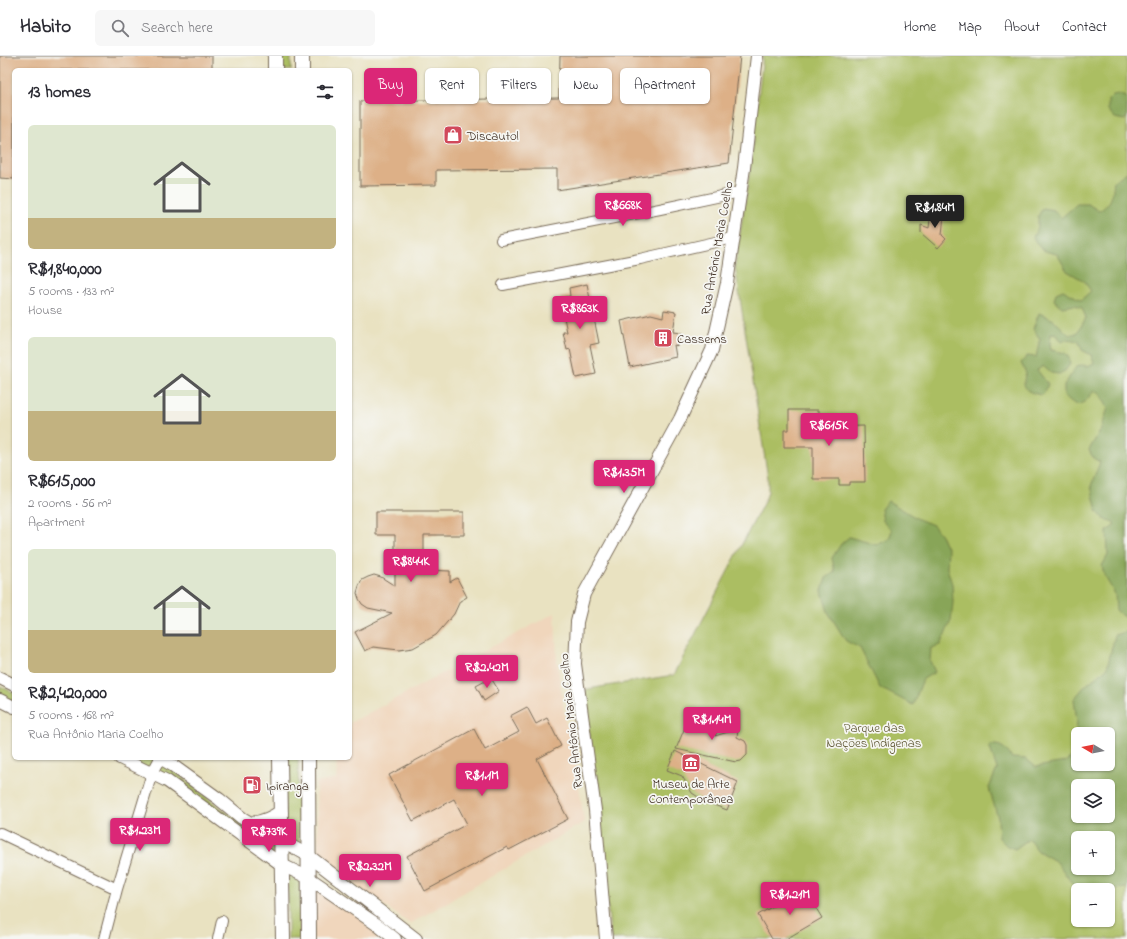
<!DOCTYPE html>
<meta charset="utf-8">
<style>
body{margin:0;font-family:"Indie Flower",sans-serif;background:#f7f7f7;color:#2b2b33;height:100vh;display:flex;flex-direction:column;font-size:15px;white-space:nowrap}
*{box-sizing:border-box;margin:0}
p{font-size:13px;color:#7c7c81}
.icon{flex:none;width:22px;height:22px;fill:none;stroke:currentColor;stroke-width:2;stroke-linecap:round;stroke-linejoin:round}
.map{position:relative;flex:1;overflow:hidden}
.side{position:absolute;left:12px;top:12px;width:340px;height:692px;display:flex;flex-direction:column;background:#fff;border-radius:6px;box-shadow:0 1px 3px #0004}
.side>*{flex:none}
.hud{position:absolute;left:364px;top:12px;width:380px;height:36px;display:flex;gap:8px}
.needle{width:26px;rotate:280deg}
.buttons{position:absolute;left:1071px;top:671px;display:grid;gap:8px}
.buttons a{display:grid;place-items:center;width:44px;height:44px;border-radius:6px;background:#fff;box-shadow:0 1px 3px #0004;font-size:20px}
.price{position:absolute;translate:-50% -34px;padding:0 9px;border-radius:4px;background:#db2777;color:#fff;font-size:13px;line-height:26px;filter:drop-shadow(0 1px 2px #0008)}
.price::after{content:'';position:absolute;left:50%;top:24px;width:12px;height:9px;margin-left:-6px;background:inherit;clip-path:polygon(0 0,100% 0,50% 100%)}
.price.active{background:#222;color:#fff}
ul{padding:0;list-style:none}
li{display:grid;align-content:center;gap:8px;height:212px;padding:0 16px}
li span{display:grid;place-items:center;height:124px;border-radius:6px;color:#555}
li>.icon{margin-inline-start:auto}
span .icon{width:72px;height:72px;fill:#fffc;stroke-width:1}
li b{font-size:17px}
h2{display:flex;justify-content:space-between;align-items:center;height:48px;padding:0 16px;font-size:17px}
.chip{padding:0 14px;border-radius:6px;background:#fff;box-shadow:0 1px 3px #0004;font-size:14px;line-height:36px}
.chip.active{background:#db2777;color:#fff}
header{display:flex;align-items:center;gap:24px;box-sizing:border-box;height:56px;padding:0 20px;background:#fff;border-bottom:1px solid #e1e1e2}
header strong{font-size:19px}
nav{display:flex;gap:22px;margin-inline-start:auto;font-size:14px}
.search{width:280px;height:36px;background:#f7f7f7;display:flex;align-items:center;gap:10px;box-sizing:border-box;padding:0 14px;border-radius:6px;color:#7c7c81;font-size:15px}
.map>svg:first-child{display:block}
</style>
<header>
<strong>Habito</strong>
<div class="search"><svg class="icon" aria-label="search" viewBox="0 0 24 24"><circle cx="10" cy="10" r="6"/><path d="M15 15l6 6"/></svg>Search here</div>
<nav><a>Home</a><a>Map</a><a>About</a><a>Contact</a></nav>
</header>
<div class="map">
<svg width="1127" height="883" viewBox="0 0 1127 883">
<rect width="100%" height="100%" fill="#f6f6f2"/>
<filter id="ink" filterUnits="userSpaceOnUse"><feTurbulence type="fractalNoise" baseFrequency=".025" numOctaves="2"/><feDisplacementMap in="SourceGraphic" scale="8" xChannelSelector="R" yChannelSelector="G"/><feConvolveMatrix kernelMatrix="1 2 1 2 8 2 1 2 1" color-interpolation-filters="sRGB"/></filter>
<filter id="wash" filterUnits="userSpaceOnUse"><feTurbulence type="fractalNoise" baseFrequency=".012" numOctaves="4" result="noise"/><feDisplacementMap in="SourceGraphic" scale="16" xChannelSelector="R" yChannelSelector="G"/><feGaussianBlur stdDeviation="0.9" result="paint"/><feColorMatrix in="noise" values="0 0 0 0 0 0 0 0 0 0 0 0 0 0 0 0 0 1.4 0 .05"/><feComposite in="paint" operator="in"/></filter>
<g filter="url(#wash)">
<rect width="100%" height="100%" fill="#e9e2c1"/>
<path fill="#f0d6bc" d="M555,557L557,605L566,669L571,670L584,766L410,868L327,808L318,794L316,727L336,723L337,715L336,702H350V667Z
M313,828L389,883H313Z"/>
<path fill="#abbe62" stroke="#737440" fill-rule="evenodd" d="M276,0H291V14H276Z
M763,0H1127V883H611L585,636L586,634L588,633L674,619L766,442L768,436V422L735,210L750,113ZM1078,678H1108V708H1078ZM1078,730H1108V760H1078ZM1078,782H1108V812H1078ZM1078,834H1108V864H1078Z
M0,630L14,637V648L0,642Z
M128,702H159L217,750L274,789L273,799Z
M284,702H298L300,791L285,782Z
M288,816L301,820L300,883H288Z"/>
<path fill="#88a558" stroke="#62683b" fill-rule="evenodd" d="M1119,38L1127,42V62L1124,64L1115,62L1108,54V44L1113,39Z
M1127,116V560H1122L1116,554L1115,538L1104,519L1102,510L1108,499L1107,475L1114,470V466L1104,463L1097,455L1091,430L1100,406L1093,402L1089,394L1100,375L1108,352L1099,336L1094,335C1083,349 1079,355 1064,339V330L1076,311L1082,309L1088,310L1094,307L1091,299L1082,294L1079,286C1072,283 1068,282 1062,286L1057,279L1051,278L1050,287L1051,294L1065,297L1069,302L1070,308L1065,315L1059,318L1051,317L1043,310L1037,314L1048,328L1045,336L1042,339C1028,337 1020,332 1026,317L1021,307L1027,300L1036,301L1040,283L1033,273L1039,257L1054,264L1069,279L1077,277L1086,262L1082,252L1075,249L1062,251L1054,244L1056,237L1063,234L1081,244L1091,235L1084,225L1067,215L1057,198C1042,195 1040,194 1033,181L1038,172V160L1043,152L1054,154L1061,162L1077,148H1088L1099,155C1113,146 1112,141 1114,125Z
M888,445L918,463L933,469L941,479L948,494L947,512L952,528L953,546L951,565L940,589L931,592L930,605L935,616L923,623L913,649L880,632L860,592L846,585L828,556L822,535L826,522L835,516L832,502L841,488L849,481L877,489L889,483L892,474L883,465L881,453Z
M1127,576V832L1115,833L1108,838V834H1078V836L1057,806L1038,795L1029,783L1015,793L1007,790L999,782L998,762L989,732L997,713L989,689C1002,688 1005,692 1012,702L1026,703L1036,711L1065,706L1073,700L1077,666L1074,643L1085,630L1107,612L1115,579ZM1078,678H1108V708H1078ZM1078,730H1108V760H1078ZM1078,782H1108V812H1078Z"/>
<g id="blocks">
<path fill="#ddb087" d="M0,0H212V14H14V123L0,122Z
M560,0H740L729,107L557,134V113L436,114V129L360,130V45L559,42Z
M931,155H941L944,159L942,179L946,183L938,192L921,177V169L929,172Z
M587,228L599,287L590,289L596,318L576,322L570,293L567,294L563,276H567L560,242L570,240L569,232Z
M664,254L676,256L673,276L681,277L678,290L674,289L676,301L630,311L621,265L651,258L663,261Z
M789,354H819V371L864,370L865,426H849V429H839V423H813V391H784V374H789Z
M376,456H464V479H424V514L450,515V526L457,522L467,541L460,545L454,558L436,579L413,592L399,594L373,591L365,595L355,576L392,557L368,552L362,548L359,543L357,537L359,530L362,524L368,521L374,519L381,521L395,530V479H376Z
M491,622L499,635L484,645L476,630Z
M527,651L536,668L547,662L561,690L537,703L568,763L509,794L507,791L425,835L407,800L467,768L454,743L413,765L389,719L474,673L485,694L519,676L510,660Z
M690,659L718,671L715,680L738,673L737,681L745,685L747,689V699L741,705L736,706L676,693Z
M675,695L738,726L727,754L706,746L692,737L682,720L667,714Z
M804,832L822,862L786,883H772L758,859Z"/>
</g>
</g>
<g filter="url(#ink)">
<use href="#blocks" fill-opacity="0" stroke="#786a57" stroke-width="1"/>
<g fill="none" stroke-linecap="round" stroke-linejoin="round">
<g stroke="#786a57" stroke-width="12">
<path id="minor" d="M501,184L660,153L740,136
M503,229L640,203L733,182
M0,777L117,833
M104,883L117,833L152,717L160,702
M218,883L222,865"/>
</g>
<g stroke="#786a57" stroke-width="14">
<path id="tertiary" d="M0,622L14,629
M0,644L14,651
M120,702L167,725L282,809L309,822L379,870L395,883
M160,702L172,709L219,743L242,762L309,800L416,883
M606,883L595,754L575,608L577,566L584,538L680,363L712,294L727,227L744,112L757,0"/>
</g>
<g stroke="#786a57" stroke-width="16">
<path id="secondary" d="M275,0V14
M302,14V0
M280,702L283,883
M308,702L309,883
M252,768C264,766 272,763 281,756"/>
</g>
<use href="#minor" stroke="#fff" stroke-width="10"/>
<use href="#tertiary" stroke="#fff" stroke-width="12"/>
<use href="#secondary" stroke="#fff" stroke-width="14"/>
</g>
</g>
<defs>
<g id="shop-square" transform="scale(1)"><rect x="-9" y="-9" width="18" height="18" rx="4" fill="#d1495b" stroke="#f6f6f2"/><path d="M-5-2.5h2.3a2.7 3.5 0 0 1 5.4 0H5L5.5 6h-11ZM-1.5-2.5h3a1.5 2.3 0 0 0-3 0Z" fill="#fff"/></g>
<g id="building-square" transform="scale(1)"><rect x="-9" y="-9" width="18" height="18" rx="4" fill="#d1495b" stroke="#f6f6f2"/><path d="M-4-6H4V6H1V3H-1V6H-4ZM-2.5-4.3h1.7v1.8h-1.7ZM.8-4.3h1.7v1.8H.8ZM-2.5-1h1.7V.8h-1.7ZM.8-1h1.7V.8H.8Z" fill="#fff"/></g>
<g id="museum-square" transform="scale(1)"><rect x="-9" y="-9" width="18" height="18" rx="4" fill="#d1495b" stroke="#f6f6f2"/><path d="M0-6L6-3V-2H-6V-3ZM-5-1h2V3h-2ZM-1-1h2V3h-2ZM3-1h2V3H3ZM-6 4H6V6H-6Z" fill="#fff"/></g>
<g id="fuel-square" transform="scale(1)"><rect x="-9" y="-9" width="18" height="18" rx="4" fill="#d1495b" stroke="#f6f6f2"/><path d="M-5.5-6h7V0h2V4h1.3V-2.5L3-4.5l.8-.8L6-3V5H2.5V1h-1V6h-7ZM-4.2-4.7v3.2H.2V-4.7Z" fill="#fff"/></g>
</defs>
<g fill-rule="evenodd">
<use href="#shop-square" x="453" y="79"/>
<use href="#building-square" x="663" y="282"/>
<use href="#museum-square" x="691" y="707"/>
<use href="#fuel-square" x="252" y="729"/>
</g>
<g text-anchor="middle" stroke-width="3.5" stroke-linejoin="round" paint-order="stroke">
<g font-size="13" fill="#3b2a1e" stroke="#f6f6f2" text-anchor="start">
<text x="467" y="84">Discautol</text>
<text x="677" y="287">Cassems</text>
<text x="691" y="732" text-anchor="middle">Museu de Arte<tspan x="691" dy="15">Contemporânea</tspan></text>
<text x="266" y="734">Ipiranga</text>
</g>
<g font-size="13" fill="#3b2a1e" stroke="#f6f6f2">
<text transform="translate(716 192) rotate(-80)" y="5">Rua Antônio Maria Coelho</text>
<text transform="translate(570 665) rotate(-96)" y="5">Rua Antônio Maria Coelho</text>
</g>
<g font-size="13" fill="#5d5632" stroke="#f6f6f2">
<text x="874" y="676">Parque das<tspan x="874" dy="15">Nações Indígenas</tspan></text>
</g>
</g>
</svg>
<div class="buttons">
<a><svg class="needle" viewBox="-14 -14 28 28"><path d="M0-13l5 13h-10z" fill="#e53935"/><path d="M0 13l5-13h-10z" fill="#7c7c81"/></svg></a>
<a><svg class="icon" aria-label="layers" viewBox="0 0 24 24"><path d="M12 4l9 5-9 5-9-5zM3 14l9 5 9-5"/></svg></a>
<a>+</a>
<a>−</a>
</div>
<b class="price" style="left:623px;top:171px">R$668K</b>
<b class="price active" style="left:935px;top:173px">R$1.84M</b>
<b class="price" style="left:580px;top:274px">R$863K</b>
<b class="price" style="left:829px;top:391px">R$615K</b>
<b class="price" style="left:624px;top:438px">R$1.35M</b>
<b class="price" style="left:411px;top:527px">R$844K</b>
<b class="price" style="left:487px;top:633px">R$2.42M</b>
<b class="price" style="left:712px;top:685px">R$1.14M</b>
<b class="price" style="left:482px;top:741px">R$1.1M</b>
<b class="price" style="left:140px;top:796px">R$1.23M</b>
<b class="price" style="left:269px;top:797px">R$739K</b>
<b class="price" style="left:370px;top:832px">R$2.32M</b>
<b class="price" style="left:790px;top:860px">R$1.21M</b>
<div class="hud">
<a class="chip active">Buy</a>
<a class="chip">Rent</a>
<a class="chip">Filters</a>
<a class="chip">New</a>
<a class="chip">Apartment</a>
</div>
<section class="side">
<h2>13 homes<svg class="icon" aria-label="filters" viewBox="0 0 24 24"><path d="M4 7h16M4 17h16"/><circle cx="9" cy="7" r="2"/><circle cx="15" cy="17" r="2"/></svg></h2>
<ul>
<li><span style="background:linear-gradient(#dfe7d0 75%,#c2b280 0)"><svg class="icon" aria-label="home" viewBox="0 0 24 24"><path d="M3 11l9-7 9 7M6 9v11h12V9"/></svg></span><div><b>R$1,840,000</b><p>5 rooms · 133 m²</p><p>House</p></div></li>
<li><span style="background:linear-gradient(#dfe7d0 60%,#c2b280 0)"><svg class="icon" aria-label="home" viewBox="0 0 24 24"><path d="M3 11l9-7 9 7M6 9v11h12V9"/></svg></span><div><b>R$615,000</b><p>2 rooms · 56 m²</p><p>Apartment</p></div></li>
<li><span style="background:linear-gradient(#dfe7d0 65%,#c2b280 0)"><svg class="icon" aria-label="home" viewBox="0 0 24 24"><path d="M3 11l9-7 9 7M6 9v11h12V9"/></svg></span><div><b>R$2,420,000</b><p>5 rooms · 168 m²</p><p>Rua Antônio Maria Coelho</p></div></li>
</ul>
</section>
</div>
